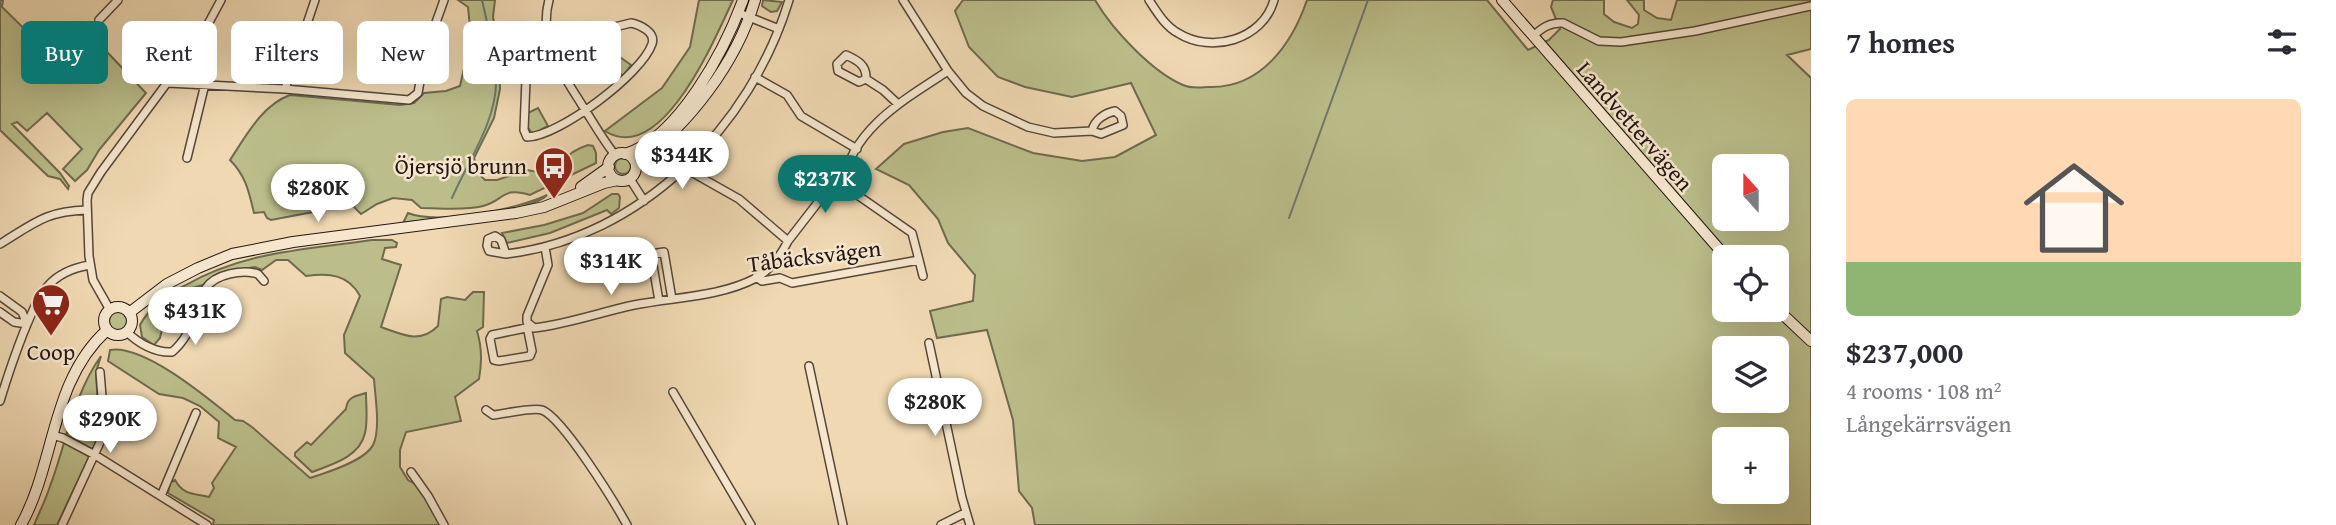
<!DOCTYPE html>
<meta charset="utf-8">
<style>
body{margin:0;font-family:"Gentium Book Plus",serif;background:#f7f7f7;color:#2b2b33;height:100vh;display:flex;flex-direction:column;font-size:26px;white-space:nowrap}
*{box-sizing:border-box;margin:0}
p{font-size:23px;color:#7c7c81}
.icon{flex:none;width:38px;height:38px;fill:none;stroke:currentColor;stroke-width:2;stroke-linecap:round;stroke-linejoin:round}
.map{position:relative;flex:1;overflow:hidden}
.side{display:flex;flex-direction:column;background:#fff;width:525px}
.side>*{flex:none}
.hud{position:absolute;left:21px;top:21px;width:665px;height:63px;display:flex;gap:14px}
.needle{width:46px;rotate:339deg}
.fabs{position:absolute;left:1712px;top:154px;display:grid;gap:14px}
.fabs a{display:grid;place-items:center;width:77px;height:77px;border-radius:10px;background:#fff;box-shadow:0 7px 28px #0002;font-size:35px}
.price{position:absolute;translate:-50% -60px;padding:0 16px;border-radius:24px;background:#fff;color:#222;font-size:23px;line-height:46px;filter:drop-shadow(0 2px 4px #0008)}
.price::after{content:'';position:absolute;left:50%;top:42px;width:21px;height:16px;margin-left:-10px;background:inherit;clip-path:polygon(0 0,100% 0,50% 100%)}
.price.selected{background:#0f766e;color:#fff}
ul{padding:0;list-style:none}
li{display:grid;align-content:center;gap:14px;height:371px;padding:0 35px}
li+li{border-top:2px solid #e1e1e2}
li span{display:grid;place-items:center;height:217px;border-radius:10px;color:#555}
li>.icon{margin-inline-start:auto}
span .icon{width:126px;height:126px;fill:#fffc;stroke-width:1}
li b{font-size:30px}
h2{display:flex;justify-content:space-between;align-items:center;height:84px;padding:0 35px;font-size:30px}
.tag{padding:0 24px;border-radius:10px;background:#fff;box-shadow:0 7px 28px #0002;font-size:24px;line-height:63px}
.tag.selected{background:#0f766e;color:#fff}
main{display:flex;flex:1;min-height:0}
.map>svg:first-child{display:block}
</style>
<main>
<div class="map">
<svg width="1811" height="525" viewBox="0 0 1811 525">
<rect width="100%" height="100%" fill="#efd8b2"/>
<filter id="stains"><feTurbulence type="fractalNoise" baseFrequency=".00286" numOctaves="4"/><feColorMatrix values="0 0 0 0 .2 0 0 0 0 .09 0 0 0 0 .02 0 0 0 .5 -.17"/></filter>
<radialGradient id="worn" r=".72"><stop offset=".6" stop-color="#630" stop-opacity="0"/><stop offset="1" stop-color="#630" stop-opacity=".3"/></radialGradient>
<path fill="#bbbe8a" stroke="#6f6a4e" stroke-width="2" fill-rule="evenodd" d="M0,0H3L2,7L58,62L90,34L146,93L99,150L87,170L75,181L63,169L82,149L47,113L27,131L17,122L12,124L60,173L69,186L68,189L60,179L48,176L0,130Z
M458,0H495L493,17L499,50L500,89L494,118L474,158L479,174L485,180H497L527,170L553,175C560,170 560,168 564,161C569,152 579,148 588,145L593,146L596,153V163L530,195C502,186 504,201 483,206C464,211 440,208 421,208L412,200L393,198L377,204L361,214C347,201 339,186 326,173L307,178L309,181L326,189L313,212L271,220L267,218L264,212L254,213C249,192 246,176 230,160C246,136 262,105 290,95L400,105L414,103L424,93L446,91L460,86L471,37L468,7Z
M699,0H733C715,38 662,167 605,131L662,88L690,47Z
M763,0L782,2L777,11L771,12L762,6Z
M963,0H1095C1112,29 1152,72 1183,85C1191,89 1202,87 1210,87C1261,88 1292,44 1307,0H1487L1528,50L1549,40L1560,29L1551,7L1553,0H1604V14L1614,22L1632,28L1638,24L1639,15L1627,0H1644V10L1657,18L1671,20L1677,0H1811V49L1787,55L1811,78V525H1035L1032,508L1019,491L1013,420L987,330L937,338L930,311L973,301L975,275L948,243L938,219L909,185L876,169L904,144L943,132L968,128L1033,153L1082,161L1115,157L1156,135L1131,83L1072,97L1025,87L998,77L969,47L955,11ZM1724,166H1776V219H1724ZM1724,257H1776V310H1724ZM1724,348H1776V401H1724ZM1724,439H1776V492H1724Z
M617,55L631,65L623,76L606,61Z
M538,108L548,126L535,133L531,132L527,126L528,113Z
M615 166a8 8 0 1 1 16 0a8 8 0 1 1-16 0Z
M612,194H618L620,197L619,208L611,214L607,210L550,233L507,243L502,233L544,225L583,213Z
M547,195C529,214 433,219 403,223L408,213C438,225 519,209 547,195Z
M372,240H392L397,243L396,247L385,248L382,259L401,265L381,327C403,335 420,344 438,326L441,299L447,297L465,300L473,292H484L483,327L477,331C482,347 482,363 479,379L455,397L461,421L406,432L400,450V467L408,480L420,487L442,525H213L214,520L168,493L170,483L175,480C184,496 194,493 209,497L214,488L212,483L236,447L218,438L219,422L200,406L183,398L159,394L108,361L110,350C144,344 209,399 235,420L243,421L252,427L310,478C326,473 365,461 373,445C381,429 375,396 374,379L345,353L344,335L360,296C348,274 329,273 306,276L288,260H276L262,270L255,267L229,271L203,285L186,290L163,325L160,338L154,345L142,337L140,325C149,308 167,295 184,286C245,251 304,250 372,240Z
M109 321a9 9 0 1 1 18 0a9 9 0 1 1-18 0Z
M101,356L96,372L98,409L97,440L57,525H34C39,513 45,501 49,489C66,445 73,395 101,356Z
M366,393C366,406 368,421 365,433C360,457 331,465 312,472L295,456V453L307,442L311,445L346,409C347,397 355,396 366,393Z"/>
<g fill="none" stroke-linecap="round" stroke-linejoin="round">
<path stroke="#6b796b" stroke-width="2" d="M452,198C467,163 497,120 496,81C495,54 488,27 482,0
M1289,218L1368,0"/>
<g stroke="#56473a" stroke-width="10">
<path id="street" d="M549,0C538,40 562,73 582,105C593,122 603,140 615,155
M903,0L948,71L966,93L983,106L1028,127L1054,133L1092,131L1101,134L1123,125L1121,116L1115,111C1105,113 1094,120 1092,131
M1149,0C1157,12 1165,26 1178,33C1211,54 1263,40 1274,0
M739,13L779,29
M99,20L118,0
M1533,36C1542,28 1550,22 1563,23L1599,41L1621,42L1695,31L1811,6
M549,43L631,23C640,25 656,32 652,44C642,74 558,137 527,137L524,130L526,79L557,64
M755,77L787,95L801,116L857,149
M866,79L859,82L838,71L837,64L846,55C857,60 867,65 866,79L883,90L898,104
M168,83L285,89L409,100L418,93L425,53L444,0
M285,89L315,0
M187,158L205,84
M686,169L739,199L788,241L819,201L843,185C850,130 905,99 948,71
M630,179L644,201
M0,244C33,224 46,211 86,210
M545,247L548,265L527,316V322L534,328C568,324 601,312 634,305C674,297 720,297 756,278C770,270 781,255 788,241
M506,254L489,251L487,246L488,239L495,236L501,240L506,254C641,238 751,126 789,0
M919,260L923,276
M756,277L762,281L780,278L792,283L919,260L912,233L843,185
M0,296L22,312L27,324
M659,301L651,254L664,252L672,299
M110,310L93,280L89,256L87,200L88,193L101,172L201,37L221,0
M0,312L14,322L27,324
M529,325L526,328L492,335L490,339L494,360L499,361L530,356L532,351L528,331L531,326
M127,332C138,343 155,353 172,352C184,342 193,324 198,309C200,303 202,294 206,288C215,274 243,269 258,274L264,281
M929,343L962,498L970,525
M809,366L843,525
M673,392L751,525
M0,401C7,378 14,357 23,334C38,298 46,272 90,265
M486,410L493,415C504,414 533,407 542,410C563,418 615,503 627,525
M52,435L63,438L95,455L207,525
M411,472L428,496L444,525
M161,496L196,413
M62,525L102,438L103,409L100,372
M941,525L965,513"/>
</g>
<g stroke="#231712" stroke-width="12">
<path id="secondary" d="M1502,0L1726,257
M608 167a14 14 0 1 1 28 0a14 14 0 1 1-28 0Z
M625,154C679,138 725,49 743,0
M636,164C689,124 736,64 755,0
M581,187L609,167
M104 321a14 14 0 1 1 28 0a14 14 0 1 1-28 0Z
M1776,308L1811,341
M129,313L167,284L198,268L232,254L293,242L516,213L544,207L604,183L618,180
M21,525C56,462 50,382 107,330"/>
</g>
<use href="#street" stroke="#f5e6cd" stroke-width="7"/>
<use href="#secondary" stroke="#f5e6cd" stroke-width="10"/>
</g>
<defs>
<g id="bus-pin" transform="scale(2.0125)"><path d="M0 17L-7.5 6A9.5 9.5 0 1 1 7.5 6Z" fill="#8f2418" stroke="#f5e6cd"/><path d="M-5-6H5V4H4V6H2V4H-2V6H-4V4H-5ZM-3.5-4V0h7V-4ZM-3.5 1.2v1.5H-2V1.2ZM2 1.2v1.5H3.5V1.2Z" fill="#fff"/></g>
<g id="supermarket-pin" transform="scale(2.0125)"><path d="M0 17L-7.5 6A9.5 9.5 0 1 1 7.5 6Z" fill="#8f2418" stroke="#f5e6cd"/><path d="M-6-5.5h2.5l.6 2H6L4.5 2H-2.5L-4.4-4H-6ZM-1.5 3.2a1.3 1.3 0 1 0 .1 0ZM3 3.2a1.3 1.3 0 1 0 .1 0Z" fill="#fff"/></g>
</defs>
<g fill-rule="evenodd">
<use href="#bus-pin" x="554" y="166"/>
<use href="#supermarket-pin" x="51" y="303"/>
</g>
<g text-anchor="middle" stroke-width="5" stroke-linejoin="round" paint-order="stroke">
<g font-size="23" fill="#231712" stroke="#f5e6cd">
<text transform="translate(1635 126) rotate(49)" y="8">Landvettervägen</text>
<text transform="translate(814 256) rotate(-7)" y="8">Tåbäcksvägen</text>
</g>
<g font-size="23" fill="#231712" stroke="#f5e6cd" text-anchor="end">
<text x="527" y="174">Öjersjö brunn</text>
<text x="51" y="360" text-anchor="middle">Coop</text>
</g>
</g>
<rect width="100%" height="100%" filter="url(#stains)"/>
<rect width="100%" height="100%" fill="url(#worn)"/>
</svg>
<div class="fabs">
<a><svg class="needle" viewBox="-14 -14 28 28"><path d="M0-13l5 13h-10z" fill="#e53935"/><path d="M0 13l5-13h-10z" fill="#7c7c81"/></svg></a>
<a><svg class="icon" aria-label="locate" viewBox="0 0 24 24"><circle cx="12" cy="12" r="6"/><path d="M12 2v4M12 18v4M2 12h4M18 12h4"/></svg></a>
<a><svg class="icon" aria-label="layers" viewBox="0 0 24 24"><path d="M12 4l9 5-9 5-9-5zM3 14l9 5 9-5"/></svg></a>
<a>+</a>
</div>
<b class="price" style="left:682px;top:191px">$344K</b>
<b class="price selected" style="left:825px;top:215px">$237K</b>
<b class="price" style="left:318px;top:224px">$280K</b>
<b class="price" style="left:611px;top:297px">$314K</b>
<b class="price" style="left:195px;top:347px">$431K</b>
<b class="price" style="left:935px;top:438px">$280K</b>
<b class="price" style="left:110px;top:455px">$290K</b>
<div class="hud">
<a class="tag selected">Buy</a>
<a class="tag">Rent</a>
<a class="tag">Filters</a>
<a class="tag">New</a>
<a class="tag">Apartment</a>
</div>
</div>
<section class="side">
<h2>7 homes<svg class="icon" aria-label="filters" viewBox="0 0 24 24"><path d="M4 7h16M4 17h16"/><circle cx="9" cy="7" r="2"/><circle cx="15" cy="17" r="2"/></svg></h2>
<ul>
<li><span style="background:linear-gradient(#ffd9b3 75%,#8fb573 0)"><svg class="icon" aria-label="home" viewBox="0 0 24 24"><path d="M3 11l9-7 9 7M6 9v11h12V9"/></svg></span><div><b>$237,000</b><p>4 rooms · 108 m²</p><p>Långekärrsvägen</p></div></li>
</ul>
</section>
</main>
